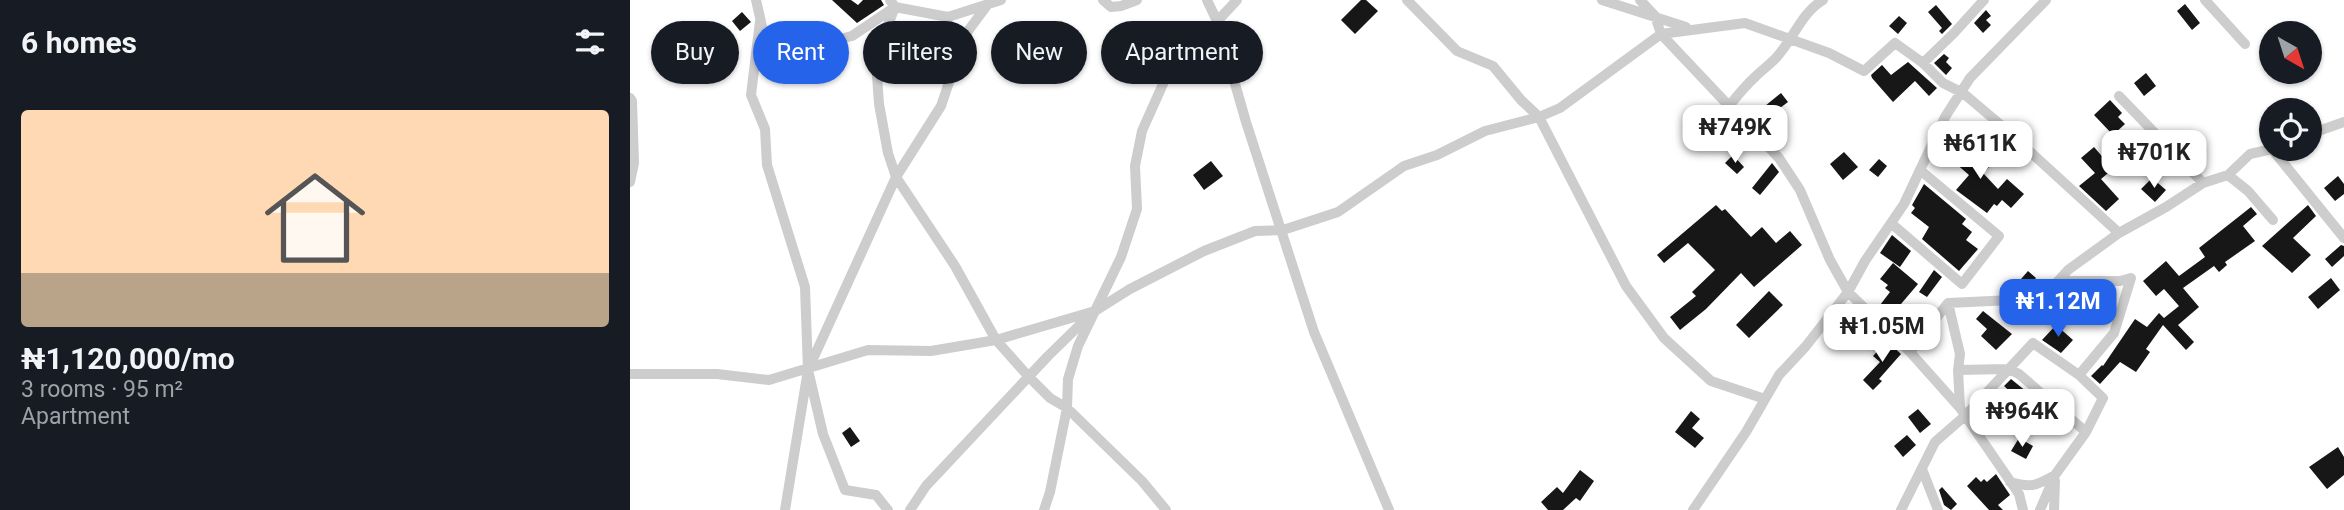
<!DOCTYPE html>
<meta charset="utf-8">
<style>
body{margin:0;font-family:Roboto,sans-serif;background:#242831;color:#f1f3f6;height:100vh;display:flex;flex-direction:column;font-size:26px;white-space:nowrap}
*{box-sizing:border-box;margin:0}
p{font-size:23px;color:#9ea1a6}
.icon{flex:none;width:38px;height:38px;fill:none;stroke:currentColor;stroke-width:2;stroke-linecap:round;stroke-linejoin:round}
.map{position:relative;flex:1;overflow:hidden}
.panel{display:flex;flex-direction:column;background:#171b24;width:630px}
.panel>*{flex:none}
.hud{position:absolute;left:21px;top:21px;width:665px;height:63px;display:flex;gap:14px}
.needle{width:46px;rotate:141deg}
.tools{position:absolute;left:1629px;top:21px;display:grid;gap:14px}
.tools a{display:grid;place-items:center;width:63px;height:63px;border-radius:50%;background:#171b24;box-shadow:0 2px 5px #0004;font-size:35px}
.price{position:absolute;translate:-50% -60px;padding:0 16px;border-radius:14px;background:#fff;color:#222;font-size:23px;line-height:46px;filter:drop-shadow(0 2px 4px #0008)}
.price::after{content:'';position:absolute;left:50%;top:42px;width:21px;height:16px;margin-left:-10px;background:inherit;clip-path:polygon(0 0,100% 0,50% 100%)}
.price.active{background:#2563eb;color:#fff}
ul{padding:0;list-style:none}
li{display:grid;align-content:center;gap:14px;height:371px;padding:0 21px}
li+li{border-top:2px solid #363941}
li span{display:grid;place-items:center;height:217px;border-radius:7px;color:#555}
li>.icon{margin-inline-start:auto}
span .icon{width:126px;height:126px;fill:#fffc;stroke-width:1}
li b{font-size:30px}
h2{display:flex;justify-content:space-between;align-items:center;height:84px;padding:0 21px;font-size:30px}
.chip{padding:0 24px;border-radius:32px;background:#171b24;box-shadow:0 2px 5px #0004;font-size:24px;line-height:63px}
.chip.active{background:#2563eb;color:#fff}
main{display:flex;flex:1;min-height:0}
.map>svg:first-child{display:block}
</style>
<main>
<section class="panel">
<h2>6 homes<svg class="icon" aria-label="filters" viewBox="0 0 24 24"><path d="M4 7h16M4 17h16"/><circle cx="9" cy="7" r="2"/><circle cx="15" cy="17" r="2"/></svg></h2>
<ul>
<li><span style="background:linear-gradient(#ffd9b3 75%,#b9a48a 0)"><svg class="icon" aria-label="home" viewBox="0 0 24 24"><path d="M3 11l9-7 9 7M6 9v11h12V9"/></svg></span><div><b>₦1,120,000/mo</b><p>3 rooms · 95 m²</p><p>Apartment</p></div></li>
</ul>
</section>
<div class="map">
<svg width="1714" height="510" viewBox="0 0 1714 510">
<rect width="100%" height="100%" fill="#fff"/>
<path fill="#171717" d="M202,0H221L228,5L233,0H251L254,5L227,23Z
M731,0H736L748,11L725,34L711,20Z
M1555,4L1570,23L1562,30L1547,11Z
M1306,5L1322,24L1312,34L1309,31L1312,28L1298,12Z
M1356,10L1361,16L1356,20L1361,25L1353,33L1344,23Z
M112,12L121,22L110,31L102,21Z
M1269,16L1277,23L1268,34L1259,26Z
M1314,54L1319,58L1316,62L1322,68L1316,75L1304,63Z
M1278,62L1307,88L1299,96L1285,81L1263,102L1242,78L1241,75L1252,65L1261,75Z
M1516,73L1526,86L1514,96L1504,83Z
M1151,93L1158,102L1130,123L1124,115Z
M1480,100L1492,113L1488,117L1495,124L1483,135L1464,115Z
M1112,130L1120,139L1107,149L1100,140Z
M1317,138L1348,163L1353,158L1360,166L1353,173L1368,189L1377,179L1394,194L1381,208L1372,200L1367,206L1364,204L1357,213L1326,190L1339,175L1309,149Z
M1464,147L1483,169L1471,179L1489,199L1476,211L1449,186L1465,173L1451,158Z
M1214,152L1228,167L1213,180L1200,164Z
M1103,155L1114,167L1107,174L1095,163Z
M1249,159L1257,166L1248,177L1239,170Z
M581,161L593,176L574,190L563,175Z
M1142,163L1149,172L1130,195L1122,188Z
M1708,176L1714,184V194L1705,201L1694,188Z
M1522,178L1536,190L1525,202L1511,189Z
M1294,184L1336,219L1332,224L1342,232L1336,240L1348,249L1329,271L1292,239L1299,227L1281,213L1285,208L1282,205Z
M1086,205L1092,211L1095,209L1121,237L1132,227L1146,243L1160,231L1172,245L1124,287L1111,273L1076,309L1050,330L1040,317L1066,296L1062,292L1085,270L1058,243L1034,263L1027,255Z
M1678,205L1686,216L1663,238L1681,255L1662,273L1632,246Z
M1621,207L1627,214L1613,226L1625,241L1595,262L1597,265L1589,272L1584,266L1553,288L1569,307L1548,325L1564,342L1556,350L1533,325L1516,349L1520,352L1506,372L1490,362L1470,384L1461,376L1472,365L1473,366L1505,319L1517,327L1529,313L1534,318L1549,306L1534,289L1526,296L1513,281L1536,261L1549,276L1575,257L1569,248Z
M1262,235L1281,251L1270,267L1250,253Z
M1711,245L1714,246V256L1702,267L1695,259Z
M1263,263L1288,284L1271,304L1275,306L1262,324L1247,309L1260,292L1255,288L1258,285L1250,279Z
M1304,270L1312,277L1297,297L1289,292Z
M1398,271L1406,278L1394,292H1390L1384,287Z
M1701,278L1710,290L1688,309L1678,297Z
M1139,291L1153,305L1119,338L1106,325Z
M1353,311L1382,334L1366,350L1351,336L1357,329L1346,319Z
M1426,325L1443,340L1431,353L1412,340Z
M1257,341L1271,354L1249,379L1252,381L1243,390L1233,380L1250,362L1243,356Z
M1381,379L1420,411L1411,425L1401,418L1407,408L1391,398L1389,400L1374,386Z
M1288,409L1301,424L1290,433L1278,417Z
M1061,411L1070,419L1062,428L1074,438L1065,448L1045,432Z
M220,427L230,441L221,447L212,433Z
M1277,435L1286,445L1273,457L1264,446Z
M1389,438L1403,446L1396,459L1381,451Z
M1708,447L1714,457V475L1697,489L1679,467Z
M950,470L964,481L950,501L946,498L933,510H918L911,502L927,487L933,493Z
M1366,474L1380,495L1368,505L1373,510H1359L1337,486L1346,477L1351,482L1354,479L1357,482Z
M1312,487L1327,504L1321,510L1314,505L1309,490Z"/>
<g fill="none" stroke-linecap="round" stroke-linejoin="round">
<path stroke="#cdcdcd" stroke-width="10" d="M126,0L137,48L155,52L222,36L265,7
M260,0L265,7L318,17L371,0
M473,0L481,7L491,6L507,0
M577,0L587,21L616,122L684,332L759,510
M777,0L827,51L863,66L891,100L909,117L996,286L1034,338L1081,381L1135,399
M972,0L1056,27
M1010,0L1025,16L1031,34L1099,106
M1193,0C1170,14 1164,39 1145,59C1139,65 1131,71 1125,77C1115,86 1107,96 1099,106L1149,158L1170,190L1200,260L1218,292L1280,352L1330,408
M1575,0L1615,44
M265,7L254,35L246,62L249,104L258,153L266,177L325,266L366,340L399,377L420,398L437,408L512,481L536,510
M130,21L121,95L135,129L137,165L175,287L178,370L193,434L215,490L246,495L258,510
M1293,63L1324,33L1354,0
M1489,96L1573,183
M0,98L2,101L4,163L0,182
M1680,134L1714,122
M1642,149L1714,238
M1598,175L1618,191L1643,220
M1262,224L1332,284L1369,236L1290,170
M1318,303L1330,354L1328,370L1330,408L1389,494L1393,510
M1280,352L1318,303L1406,299L1428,281L1438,270L1489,233L1536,207L1573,183L1598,175L1620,154L1642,149
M1328,370L1379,369L1389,374L1456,432
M0,374H87L139,380L238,350L301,351L366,340L465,311L500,289L574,251L625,231L653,230L708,212L774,166L807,155L855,131L909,117L930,108L1031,34L1115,23L1199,53L1234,71L1265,43L1293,63L1313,83L1333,93L1372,126L1489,233
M1292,469L1308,510
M1380,482C1401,488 1406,486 1425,475
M155,510L178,370L266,177L311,106L335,35L361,0
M280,510L296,486L418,356L460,315
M414,510L420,492L437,408L438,379L448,346L491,257L507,209L505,166L512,131L537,75L607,0
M1063,510L1116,432L1149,375L1176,346L1218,292L1235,261L1274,204L1315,117L1340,78L1416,0
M1271,510L1305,442L1336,415L1403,343L1449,375
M1410,510L1425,475L1456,432L1473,398L1449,375L1484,333L1501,278L1490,281H1428
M1424,510L1425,481"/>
</g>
</svg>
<div class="tools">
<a><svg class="needle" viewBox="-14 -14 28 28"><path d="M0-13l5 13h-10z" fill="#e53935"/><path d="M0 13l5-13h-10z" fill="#9ea1a6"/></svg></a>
<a><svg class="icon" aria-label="locate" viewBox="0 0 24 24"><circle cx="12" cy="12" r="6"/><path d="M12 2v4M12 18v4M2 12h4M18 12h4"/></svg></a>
</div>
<b class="price" style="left:1105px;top:165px">₦749K</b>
<b class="price" style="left:1350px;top:181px">₦611K</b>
<b class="price" style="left:1524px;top:190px">₦701K</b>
<b class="price active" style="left:1428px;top:339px">₦1.12M</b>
<b class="price" style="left:1252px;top:364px">₦1.05M</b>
<b class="price" style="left:1392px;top:449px">₦964K</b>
<div class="hud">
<a class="chip">Buy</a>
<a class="chip active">Rent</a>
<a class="chip">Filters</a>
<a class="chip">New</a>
<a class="chip">Apartment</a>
</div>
</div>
</main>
